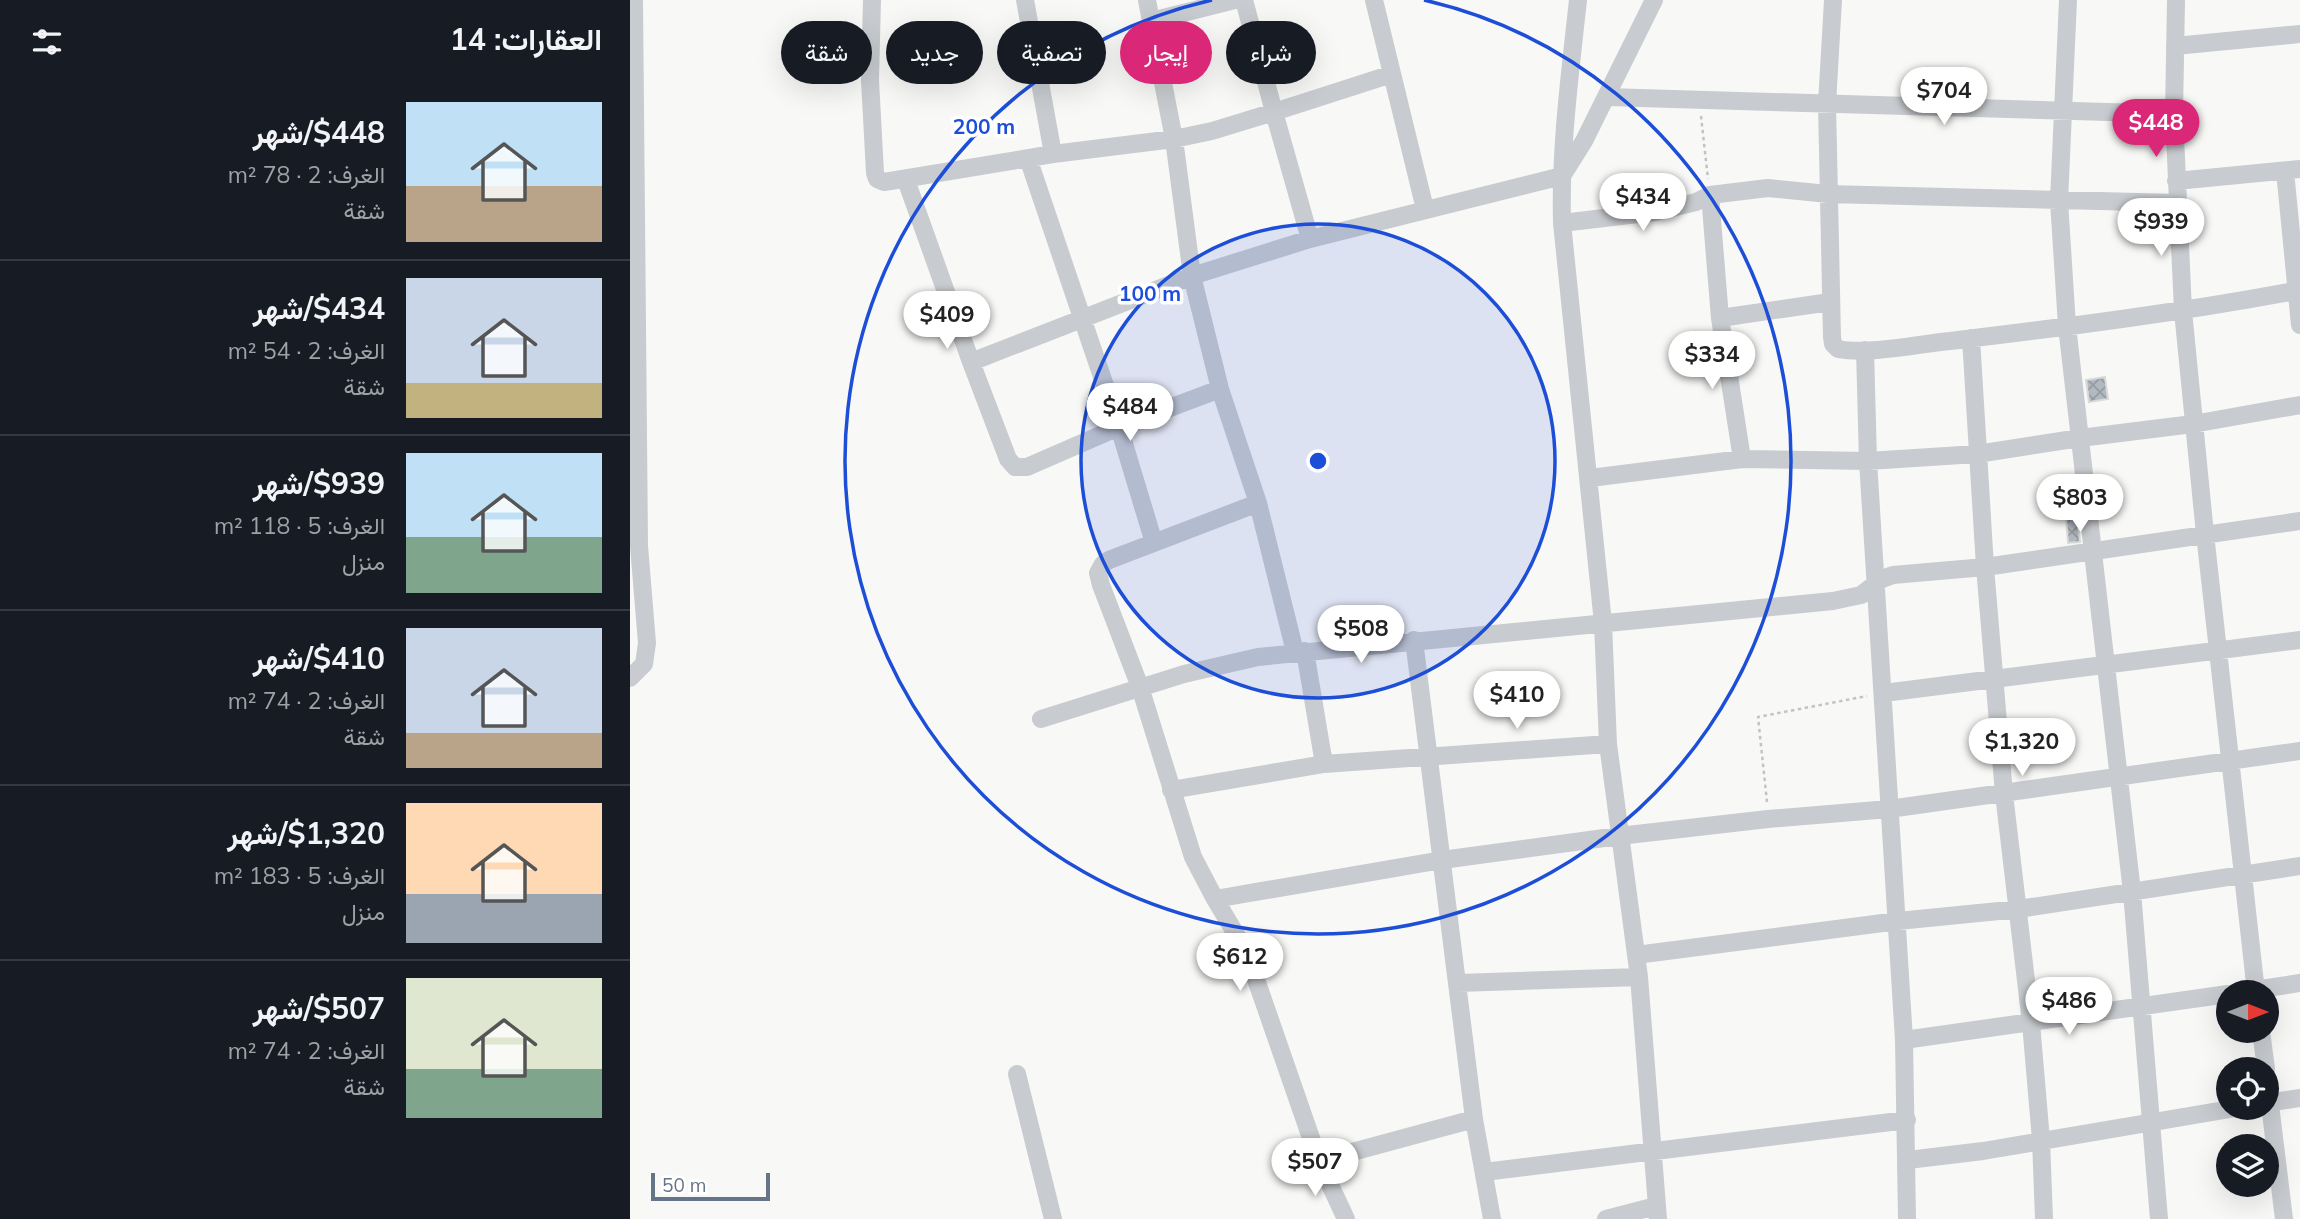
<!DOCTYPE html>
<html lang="ar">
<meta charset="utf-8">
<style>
body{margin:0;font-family:Mulish,Vazirmatn,sans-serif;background:#20242c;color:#f1f3f6;direction:rtl;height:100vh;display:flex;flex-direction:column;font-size:26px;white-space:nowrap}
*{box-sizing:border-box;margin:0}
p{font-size:23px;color:#9ea1a6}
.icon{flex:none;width:38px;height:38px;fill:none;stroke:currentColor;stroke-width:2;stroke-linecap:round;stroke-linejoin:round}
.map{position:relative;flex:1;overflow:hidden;direction:ltr}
.panel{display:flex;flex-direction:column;background:#171b24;width:630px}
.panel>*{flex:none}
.guide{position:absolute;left:21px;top:21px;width:665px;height:63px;direction:rtl;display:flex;gap:14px}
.needle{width:46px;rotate:90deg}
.tools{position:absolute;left:1586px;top:980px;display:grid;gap:14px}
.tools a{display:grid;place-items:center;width:63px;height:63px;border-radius:50%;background:#171b24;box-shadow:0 7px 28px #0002;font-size:35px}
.scale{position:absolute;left:21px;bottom:18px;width:119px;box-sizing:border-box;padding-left:7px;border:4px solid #667488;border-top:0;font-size:19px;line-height:24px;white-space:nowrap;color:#667488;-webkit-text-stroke:5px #fff;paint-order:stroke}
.price{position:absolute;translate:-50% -60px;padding:0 16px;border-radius:24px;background:#fff;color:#222;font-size:23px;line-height:46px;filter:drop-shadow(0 2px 4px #0008)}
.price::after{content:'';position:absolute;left:50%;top:42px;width:21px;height:16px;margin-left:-10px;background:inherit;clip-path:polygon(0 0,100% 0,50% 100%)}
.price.active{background:#db2777;color:#fff}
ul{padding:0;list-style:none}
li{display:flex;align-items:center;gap:21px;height:175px;padding:0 28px}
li+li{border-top:2px solid #363941}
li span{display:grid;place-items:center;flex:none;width:196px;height:140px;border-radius:0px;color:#555}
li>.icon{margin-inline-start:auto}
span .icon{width:84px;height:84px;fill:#fffc;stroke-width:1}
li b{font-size:30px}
h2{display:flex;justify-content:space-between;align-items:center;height:84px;padding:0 28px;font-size:30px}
.pill{padding:0 24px;border-radius:32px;background:#171b24;box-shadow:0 7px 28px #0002;font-size:24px;line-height:63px}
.pill.active{background:#db2777;color:#fff}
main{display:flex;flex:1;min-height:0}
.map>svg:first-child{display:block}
</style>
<main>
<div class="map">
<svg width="1670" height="1219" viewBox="0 0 1670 1219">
<defs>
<pattern id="building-cross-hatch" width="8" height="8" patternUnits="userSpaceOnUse" patternTransform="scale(1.75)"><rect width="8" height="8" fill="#b3b9c0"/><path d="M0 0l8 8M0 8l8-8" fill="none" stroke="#959ba2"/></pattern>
</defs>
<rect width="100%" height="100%" fill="#f8f8f6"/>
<path fill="url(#building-cross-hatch)" stroke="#dadad8" stroke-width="2" d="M1475,377L1478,399L1459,402L1456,380Z
M1447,516L1450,542L1438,543L1436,518Z"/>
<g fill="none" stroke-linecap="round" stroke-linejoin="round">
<path stroke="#c2c3c6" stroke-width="2.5" stroke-dasharray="3.5 3.5" stroke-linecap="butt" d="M1071,116L1078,179
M1137,802L1128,717L1237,696"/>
<path stroke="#c8cbcf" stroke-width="18" d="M242,0L240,80L245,173L247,179L254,182L423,154L544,139L582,131L644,112L614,0
M395,0L423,154
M517,0L521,21
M605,0L521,21L544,139L562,276L590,389L628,503L665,652
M744,0L795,209
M948,0C940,74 930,148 932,223L973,623L978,744L1009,977L1028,1219
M1203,0L1197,104L1202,337L1203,344L1208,349C1238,355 1289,344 1320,341C1437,327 1554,312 1670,290
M1438,0L1429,201L1437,326L1502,892L1529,1219
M1546,0L1544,114L1553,311L1575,534L1626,992
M1545,46L1670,34
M977,97L1544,114
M398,158L489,427L524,543
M1655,171L1670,325
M276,180L341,362L378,459L385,467H397L489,427L590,389
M1546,181L1670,169
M1080,195L1090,318L1112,459
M932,223L1025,212L1066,202L1080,195L1138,188L1198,194L1547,203
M680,239L644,112L762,74
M1090,318L1200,302
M1341,338L1355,567L1374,794L1401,1023L1411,1140L1414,1219
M1235,350L1238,461L1274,1040L1277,1219
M341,362L562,276L680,239L932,176L954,141L1024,0
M960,478L1112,459L1238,461L1347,454L1450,438L1563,424L1670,405
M628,503L479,560L473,564L468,573L471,585L510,687L563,857L585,899L812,860L989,836L1138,819L1259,809L1670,751
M784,640L844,1119L862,1219
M675,651L694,764L978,744
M0,678L14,664L17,643L9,546L4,0
M1254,693L1670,640
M411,719L554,674L628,657L1203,601L1231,595L1252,579L1263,575L1355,567L1670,521
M541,790L694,764
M585,899L610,941L621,965L689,1161L716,1219
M1006,955L1268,921L1389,909L1670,866
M828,983L1009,977
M1611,992L1670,983
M1631,1031L1636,1069
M1274,1040L1598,994
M1636,1072L1654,1219
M387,1074L423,1219
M1636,1103L1670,1098
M1278,1160L1353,1151L1606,1108
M689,1161L844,1119
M854,1172L1277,1120
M976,1219L1026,1206"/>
</g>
<circle cx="688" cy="461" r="237" fill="#1d4ed8" fill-opacity=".12"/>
<g fill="none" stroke="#1d4ed8" stroke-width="3.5">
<circle cx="688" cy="461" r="237"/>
<path d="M794 0A473 473 0 1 1 582 0"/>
</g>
<circle cx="688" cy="461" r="10" fill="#1d4ed8" stroke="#fff" stroke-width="3.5"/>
<g font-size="21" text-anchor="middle" font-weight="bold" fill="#1d4ed8" stroke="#fff" stroke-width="7" stroke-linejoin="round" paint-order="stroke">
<text x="354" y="134">200 m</text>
<text x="520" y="301">100 m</text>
</g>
</svg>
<div class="tools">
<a><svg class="needle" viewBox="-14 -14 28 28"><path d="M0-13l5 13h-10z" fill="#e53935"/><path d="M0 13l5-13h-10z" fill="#9ea1a6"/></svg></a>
<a><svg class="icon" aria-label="locate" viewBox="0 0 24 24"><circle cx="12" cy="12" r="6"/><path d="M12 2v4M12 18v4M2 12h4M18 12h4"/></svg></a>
<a><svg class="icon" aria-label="layers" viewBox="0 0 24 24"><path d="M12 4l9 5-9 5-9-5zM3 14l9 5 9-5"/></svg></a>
</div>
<div class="scale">50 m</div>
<b class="price" style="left:1314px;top:127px">$704</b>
<b class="price active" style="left:1526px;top:159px">$448</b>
<b class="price" style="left:1013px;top:233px">$434</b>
<b class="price" style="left:1531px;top:258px">$939</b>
<b class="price" style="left:317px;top:351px">$409</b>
<b class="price" style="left:1082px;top:391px">$334</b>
<b class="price" style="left:500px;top:443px">$484</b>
<b class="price" style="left:1450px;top:534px">$803</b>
<b class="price" style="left:731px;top:665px">$508</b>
<b class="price" style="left:887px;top:731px">$410</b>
<b class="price" style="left:1392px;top:778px">$1,320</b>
<b class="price" style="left:610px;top:993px">$612</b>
<b class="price" style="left:1439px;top:1037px">$486</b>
<b class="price" style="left:685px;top:1198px">$507</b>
<div class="guide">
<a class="pill">شراء</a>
<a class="pill active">إيجار</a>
<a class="pill">تصفية</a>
<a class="pill">جديد</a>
<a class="pill">شقة</a>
</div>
</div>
<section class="panel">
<h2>العقارات: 14<svg class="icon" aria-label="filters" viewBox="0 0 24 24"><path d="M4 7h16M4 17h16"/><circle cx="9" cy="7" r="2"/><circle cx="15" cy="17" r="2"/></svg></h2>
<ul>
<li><span style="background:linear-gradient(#bfe0f5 60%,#b9a48a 0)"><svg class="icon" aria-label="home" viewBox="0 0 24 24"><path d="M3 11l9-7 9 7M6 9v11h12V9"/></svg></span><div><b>$448/شهر</b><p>الغرف: 2 · 78 m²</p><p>شقة</p></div></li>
<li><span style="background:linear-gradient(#c9d6e8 75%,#c2b280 0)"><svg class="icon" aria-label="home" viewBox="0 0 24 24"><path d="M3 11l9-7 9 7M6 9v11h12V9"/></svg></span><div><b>$434/شهر</b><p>الغرف: 2 · 54 m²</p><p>شقة</p></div></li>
<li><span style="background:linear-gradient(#bfe0f5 60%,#7fa58c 0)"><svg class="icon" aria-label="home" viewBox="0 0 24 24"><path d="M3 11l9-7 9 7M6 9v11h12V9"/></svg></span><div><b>$939/شهر</b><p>الغرف: 5 · 118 m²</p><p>منزل</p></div></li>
<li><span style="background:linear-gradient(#c9d6e8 75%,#b9a48a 0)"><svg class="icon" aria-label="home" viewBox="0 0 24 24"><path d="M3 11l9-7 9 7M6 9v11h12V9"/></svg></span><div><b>$410/شهر</b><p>الغرف: 2 · 74 m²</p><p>شقة</p></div></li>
<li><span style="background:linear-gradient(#ffd9b3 65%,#9aa5b1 0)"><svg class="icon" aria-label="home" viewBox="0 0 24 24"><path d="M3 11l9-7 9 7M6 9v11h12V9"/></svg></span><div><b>$1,320/شهر</b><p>الغرف: 5 · 183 m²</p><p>منزل</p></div></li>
<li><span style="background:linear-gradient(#dfe7d0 65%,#7fa58c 0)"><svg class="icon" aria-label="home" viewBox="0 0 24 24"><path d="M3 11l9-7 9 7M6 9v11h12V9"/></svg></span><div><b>$507/شهر</b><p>الغرف: 2 · 74 m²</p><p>شقة</p></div></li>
</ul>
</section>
</main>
